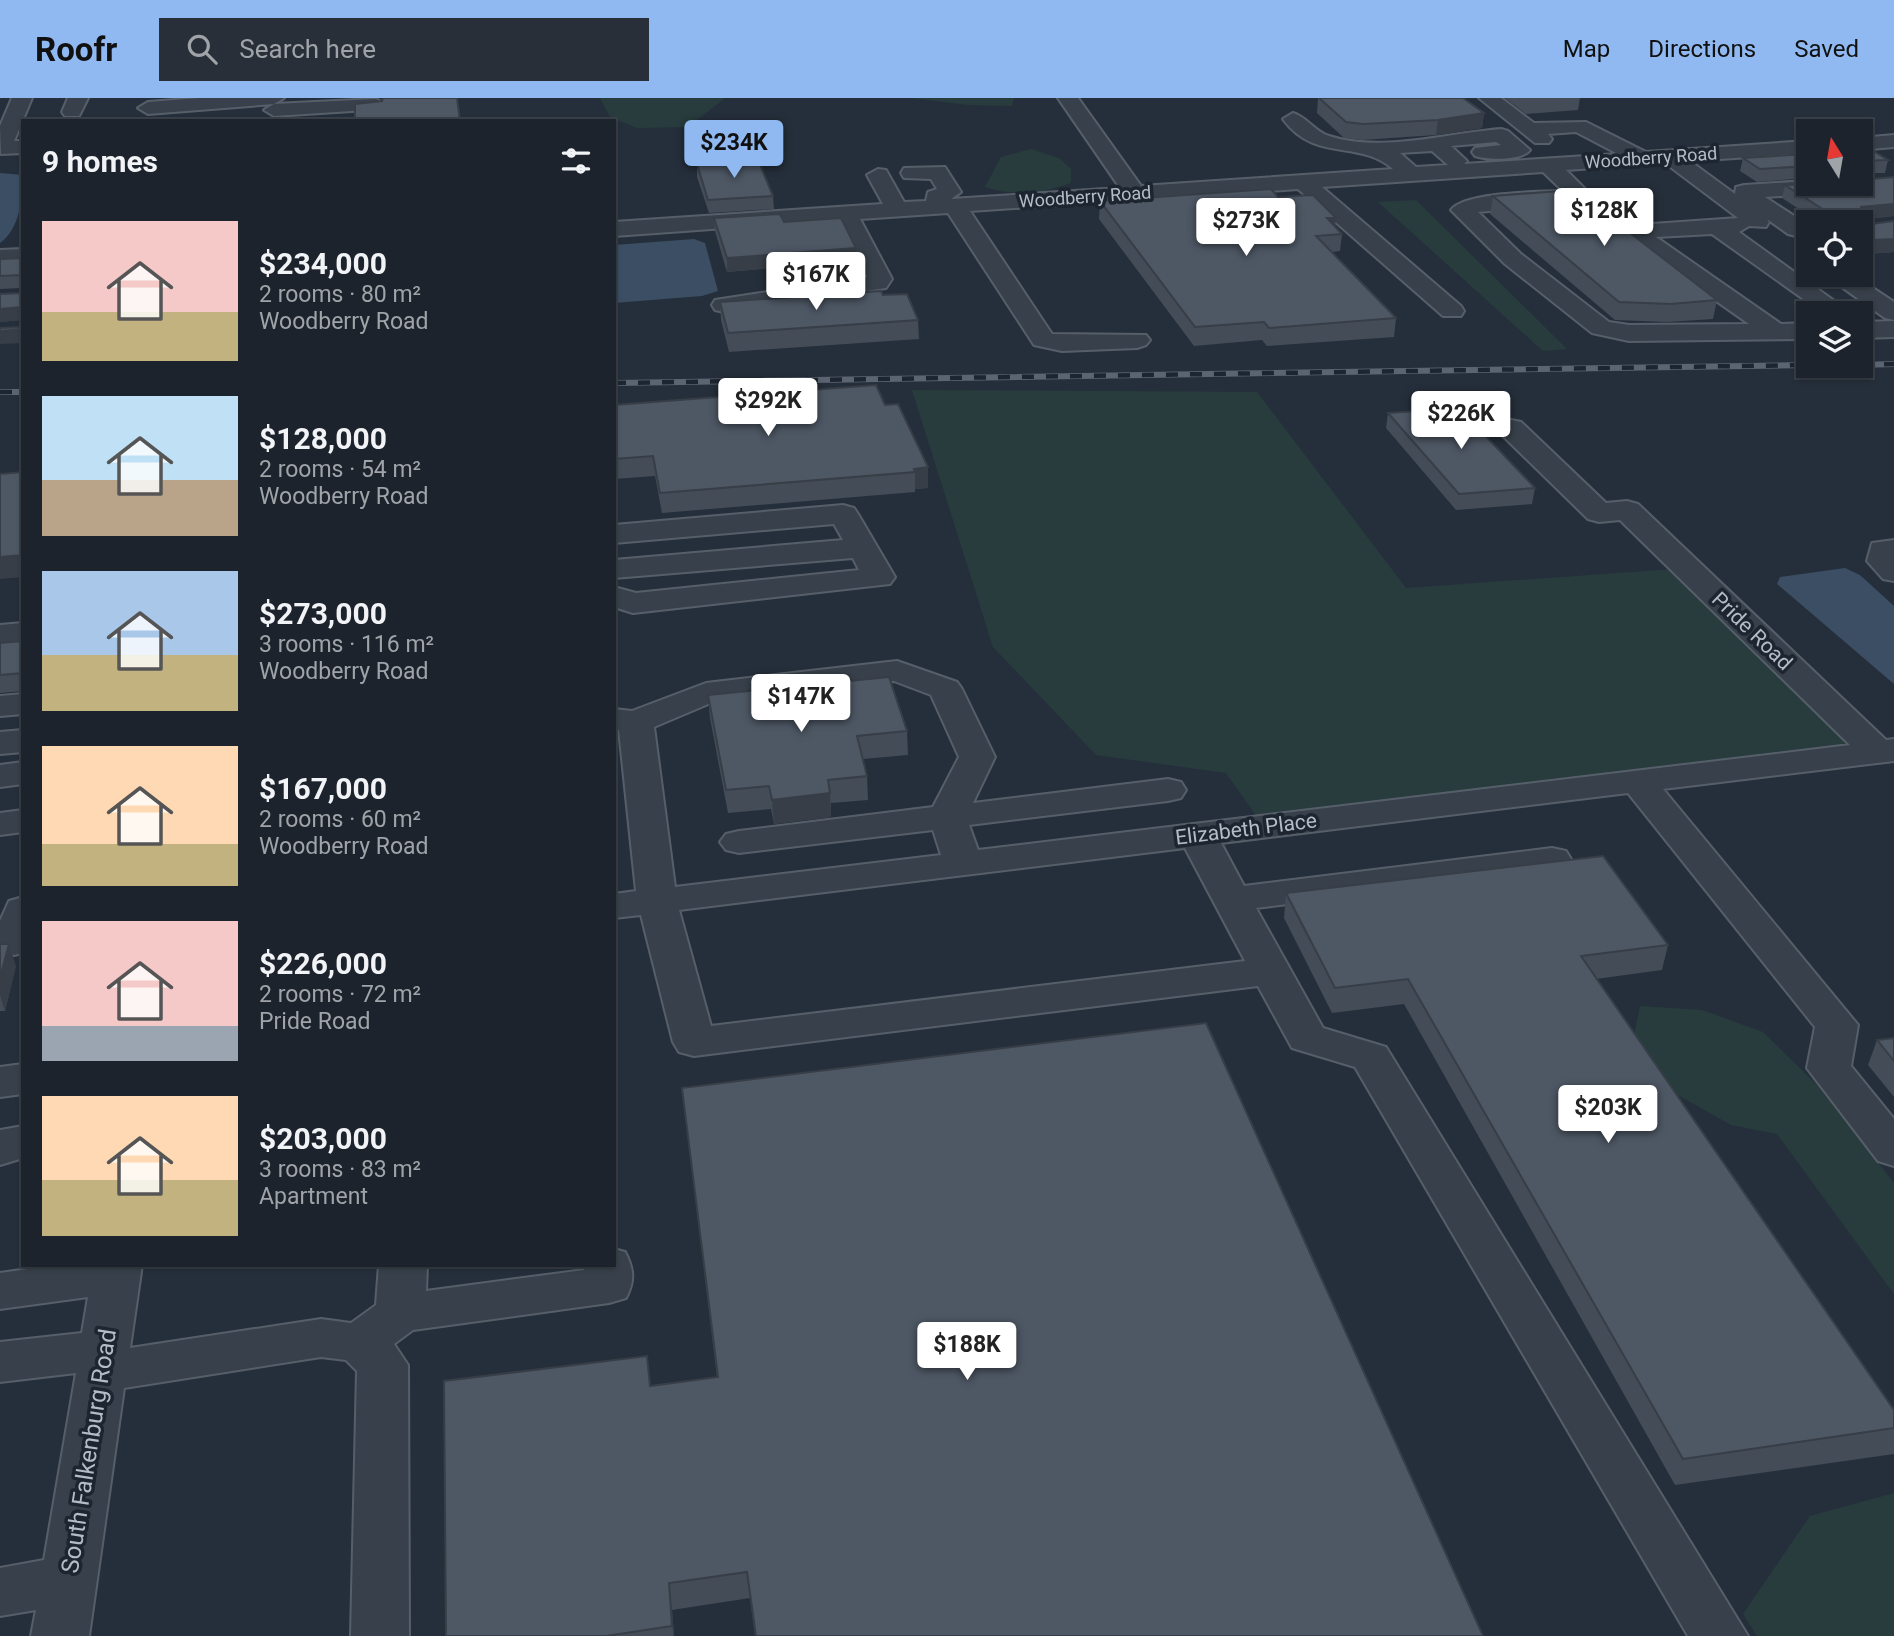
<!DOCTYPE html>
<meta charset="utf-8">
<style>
body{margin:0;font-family:Roboto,sans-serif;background:#292f38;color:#f1f3f6;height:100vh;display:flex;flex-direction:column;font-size:26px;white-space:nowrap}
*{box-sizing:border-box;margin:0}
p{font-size:23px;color:#a0a4a9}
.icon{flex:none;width:38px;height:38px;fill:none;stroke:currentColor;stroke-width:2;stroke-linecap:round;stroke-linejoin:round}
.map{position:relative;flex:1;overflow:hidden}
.sheet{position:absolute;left:21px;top:21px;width:595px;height:1148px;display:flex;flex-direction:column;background:#1c232c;border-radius:0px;box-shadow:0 2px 5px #0004,0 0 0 2px #3a4048}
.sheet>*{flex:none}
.needle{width:46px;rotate:349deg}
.controls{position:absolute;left:1796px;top:21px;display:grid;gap:14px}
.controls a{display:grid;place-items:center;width:77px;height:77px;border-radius:0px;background:#1c232c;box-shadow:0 2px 5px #0004,0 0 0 2px #3a4048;font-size:35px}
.price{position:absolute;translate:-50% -60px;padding:0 16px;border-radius:7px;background:#fff;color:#222;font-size:23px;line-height:46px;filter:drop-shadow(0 2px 4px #0008)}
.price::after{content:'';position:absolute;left:50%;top:42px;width:21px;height:16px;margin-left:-10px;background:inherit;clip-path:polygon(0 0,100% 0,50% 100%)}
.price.current{background:#8fb9f0;color:#111}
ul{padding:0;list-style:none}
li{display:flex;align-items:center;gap:21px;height:175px;padding:0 21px}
li span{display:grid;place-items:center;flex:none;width:196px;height:140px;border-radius:0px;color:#555}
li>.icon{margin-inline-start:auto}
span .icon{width:84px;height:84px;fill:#fffc;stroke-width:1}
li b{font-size:30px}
h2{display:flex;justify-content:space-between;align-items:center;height:84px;padding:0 21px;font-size:30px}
header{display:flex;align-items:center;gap:42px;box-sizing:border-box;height:98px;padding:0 35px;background:#8fb9f0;color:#111}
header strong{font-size:33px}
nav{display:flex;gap:38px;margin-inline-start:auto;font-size:24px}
.search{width:490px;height:63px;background:#292f38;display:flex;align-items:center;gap:18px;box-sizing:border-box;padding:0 24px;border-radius:0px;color:#a0a4a9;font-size:26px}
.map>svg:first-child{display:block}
</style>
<header>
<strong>Roofr</strong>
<div class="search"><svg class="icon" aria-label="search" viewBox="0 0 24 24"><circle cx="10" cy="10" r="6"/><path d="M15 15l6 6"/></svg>Search here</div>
<nav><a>Map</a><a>Directions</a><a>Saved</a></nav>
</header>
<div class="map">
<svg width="1894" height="1538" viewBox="0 0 1894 1538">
<rect width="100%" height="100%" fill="#252f3b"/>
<path fill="#283c3d" d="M600,0H725L688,29L637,30L610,19Z
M912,0H1014L1012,8L968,7Z
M1031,51L1059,60L1071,71V85C1041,95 1016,99 985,89L1001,59Z
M1416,102L1567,251L1543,253L1378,104Z
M912,292L1257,294L1406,490L1675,471L1855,647L1257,719L1226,675L1096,657L993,549Z
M1640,908L1702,912L1763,934L1817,987L1894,1085V1196L1777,1036L1731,1027L1669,992L1634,938Z
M1894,1395V1538H1757L1743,1516L1810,1418Z"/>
<path fill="#3b4e63" d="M0,75L23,77C23,99 20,131 0,145Z
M694,141L705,145L718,193L702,198L614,205V147Z
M1845,470L1860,477L1894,508V586L1777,486L1780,479Z"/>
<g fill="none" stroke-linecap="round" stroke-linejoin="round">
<g stroke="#565f69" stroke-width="4">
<path id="minor" d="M12,0H32L14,43H23V55L1,56L0,28Z
M68,0H88L79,18H65L62,14Z
M199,0H284L274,6L148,16L138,10L148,4Z
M1058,0H1078L1141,88L1393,71C1359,41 1315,65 1283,21L1293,15C1307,19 1315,34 1329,38C1382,55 1447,35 1501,31L1508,33L1530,52C1522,63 1488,62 1475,58L1472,54L1475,50L1501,47L1496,44L1451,48L1467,63L1464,66L1618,56L1576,34L1548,36L1552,41L1549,45H1535L1479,0H1501L1534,25L1586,24L1646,54L1808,43V55L1690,63L1735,96L1736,89L1744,87L1808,83V86H1860L1863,81L1866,86L1855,93L1765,99L1808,127V141L1788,136L1767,121L1769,124L1766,129L1749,128L1739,134L1851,215H1823L1712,136L1656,139L1781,226L1808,225V241L1629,243L1592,235L1505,166L1451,112C1464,94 1540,94 1563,93L1543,74L1322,89L1461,208L1464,213L1461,218H1443L1298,91L970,113L1052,236L1146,237L1150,242L1146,247L1137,250L1062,253L1034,247L948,115L860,121L892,181L886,190L724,214L715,212L712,207L715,202L867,179L838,122L614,138V124L883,106L867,77L878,71L886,72L904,104L926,103L928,94L937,91L931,81L904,80L901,75L904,70L945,69L961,94L951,101L1120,90ZM1432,53L1448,67L1416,69L1400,55ZM1665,65L1738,120L1638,127L1593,99L1566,72ZM1581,105L1584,110L1749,226L1629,227L1609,224L1521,156L1478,114Z
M376,1L386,7L383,11L274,18L264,12L274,6Z
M1894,37V49L1860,52V40Z
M23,151V165L0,166V152Z
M1825,177H1853L1894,204V222L1885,220Z
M1894,223V239L1860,240V224Z
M1511,322L1521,324L1606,405L1627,403L1638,406L1886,642L1894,641V663L1663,691L1858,927L1851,968L1894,1021V1068L1878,1063L1807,970L1815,929L1628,695L1221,745L1244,788L1552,750L1566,753L1571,761L1566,769L1552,772L1256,810L1323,930L1386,949L1748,1538H1688L1355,969L1292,950L1258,888L694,958L679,954L673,944L641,817L614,820V796L636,793L619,632L614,631V611L632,613L706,585L897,563L957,584L962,591L995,659L973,705L1168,681L1181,684L1186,692L1181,700L1168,703L969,727L978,752L1850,647L1620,422L1599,424L1588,421L1501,336L1497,330L1501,324ZM894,583L931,597L959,659L933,709L739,733L726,736L720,744L726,752L739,755L933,732L941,757L675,789L654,629L713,604ZM1185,750L1245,863L711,928L679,812Z
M843,407L854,410L858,416L895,479L890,486L633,515L614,509V489L636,495L859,472L853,460L614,480V462L843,442L834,426L614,445V427Z
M1894,442V483L1883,481L1867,463L1872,445Z
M23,525V545L0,547V527Z
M23,596V616L0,618V598Z
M23,632V654L0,656V634Z
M23,664V686L0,689V667Z
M23,712V734L0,737V715Z
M23,799V855L14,857L0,854V823L9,803Z
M23,966V996L0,999V969Z
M23,1028V1060L0,1067V1032Z
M614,1151L625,1154C634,1171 635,1183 626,1200L609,1205L413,1232L394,1246L408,1267L409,1538H351L357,1273L346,1262L321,1259L124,1290L89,1538H31L36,1512L0,1518V1470L44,1462L76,1275L0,1284V1244L82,1235L88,1199L0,1211V1175L55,1167H142L130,1250L321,1221L351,1225L376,1207L379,1167H427L426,1193L584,1172V1167H614Z"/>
</g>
<use href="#minor" fill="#38414b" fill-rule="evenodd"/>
<g stroke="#5b6572" stroke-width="6">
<path id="rail" d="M1860,267L1894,266
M614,285L1808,267
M0,294H23"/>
</g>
<use href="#rail" stroke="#1d2630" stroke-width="4.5" stroke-dasharray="12" stroke-linecap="butt"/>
</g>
<path fill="#434c57" d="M1318,0L1484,15L1482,30L1436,37L1362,42L1344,40L1317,15Z
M1505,0H1580L1578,12L1526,16Z
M1860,52L1888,62L1885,75H1860Z
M1808,56V80L1757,84L1740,73L1743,60Z
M697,66L773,98L774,111L709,115L697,79Z
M1894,79V120V118L1861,122V125L1864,127L1894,123V154L1868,156L1860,151V124H1819L1782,100L1785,87Z
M1493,98L1587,102L1637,130L1635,139L1717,202L1713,221L1667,224L1615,222L1490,116Z
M1278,99L1335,129L1342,136L1340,153L1332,154L1396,220L1394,239L1267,248L1262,242L1194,248L1099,121L1100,103Z
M714,120L784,124L856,163L727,174L715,133Z
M23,160L21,229V222L0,224V196L22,195V190L0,191V161Z
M883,197L918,222L919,241L729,254L721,222L720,204Z
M614,307H885L928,390L915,391V394L662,415L655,378L614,381Z
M1388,315L1535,390L1532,406L1456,412L1386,330Z
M23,543V593L0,595V545Z
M708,597L907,633L908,657L863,661L867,678L868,702L831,705V719L774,726L771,711L728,715L710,620Z
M1286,795L1668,847L1662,872L1596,881L1894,1312V1356L1675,1387L1404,906L1332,915L1284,820Z
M0,846L16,868L5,913H0Z
M1894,940V999L1868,967L1877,942Z
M682,990L1483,1538H755L750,1500L672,1512L674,1538H446L650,1288L717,1279Z"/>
<path fill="#373e47" d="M1484,15L1482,30L1436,37L1438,22Z
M1894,106V118L1858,122L1861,109Z
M1327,120H1336L1334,136Z
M1637,130L1633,148L1625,131Z
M1894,141V154L1868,156L1872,142Z
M856,150V163L727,174V160Z
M21,209L23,222L0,224V211Z
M23,231V245L0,246V233Z
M928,369V390L915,391V374L914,371Z
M23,457V479L0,481V459Z
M830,695L831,719L774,726L772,702Z
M9,846L16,868L5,913L0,897V880Z
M669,1485L672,1512L674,1538L672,1528Z"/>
<path fill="#4e5865" stroke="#373e47" stroke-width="2" d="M383,0H457L460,23H355V6L382,3Z
M1319,0H1463L1484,15L1438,22L1363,26L1346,24Z
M1870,51L1888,62L1863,63L1860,71V52Z
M1808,56V68L1760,71L1743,60Z
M758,62L773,98L708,102L697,66Z
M1894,79V106L1861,109V125L1864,127L1894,123V141L1872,142L1860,135V124H1843L1785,87L1808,86H1860V82Z
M1271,91L1278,99L1313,97L1336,120H1327L1342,136L1316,138L1396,220L1269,230L1264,224L1195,229L1100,103Z
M1573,92L1587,102H1595L1637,130L1625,131L1717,202L1671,206L1619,204L1493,98Z
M780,116L784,124L841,120L856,150L727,160L714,120Z
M23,160V231L0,233V230L21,229V209L0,211V196L22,195V177L0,178V161Z
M881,193L883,197L907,196L918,222L728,235L720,204Z
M876,287L885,307L898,306L928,369L914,371L915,374L660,395L653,358L614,361V307Z
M1459,310L1535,390L1459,396L1388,315Z
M23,374V457L0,459V376Z
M23,543V575L0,577V545Z
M889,579L907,633L857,638L867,678L828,682L830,695L772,702L769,688L726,692L708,597Z
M1603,758L1668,847L1581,858L1894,1312V1330L1683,1361L1408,881L1335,890L1286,795Z
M0,846H9L0,880Z
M1206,925L1483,1538H756L747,1474L669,1485L672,1528L606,1538H446L444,1283L647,1258L650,1288L718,1279L682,990Z
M1894,940V963L1877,942Z"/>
<g text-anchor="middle" stroke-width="7" stroke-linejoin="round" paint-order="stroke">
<g font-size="18" fill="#b4bcc6" stroke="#1d2630">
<text transform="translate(1651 60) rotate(-4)" y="6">Woodberry Road</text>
<text transform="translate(1085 99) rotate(-4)" y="6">Woodberry Road</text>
</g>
<g font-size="21" fill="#b4bcc6" stroke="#1d2630">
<text transform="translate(1752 533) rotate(44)" y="7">Pride Road</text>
<text transform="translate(1246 731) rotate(-7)" y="7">Elizabeth Place</text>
</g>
<g font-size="24" fill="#b4bcc6" stroke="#1d2630">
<text transform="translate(89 1353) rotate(-81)" y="8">South Falkenburg Road</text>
</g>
</g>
</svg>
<div class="controls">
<a><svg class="needle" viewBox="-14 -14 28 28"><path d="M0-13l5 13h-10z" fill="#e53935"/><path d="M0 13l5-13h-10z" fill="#a0a4a9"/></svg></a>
<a><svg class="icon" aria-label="locate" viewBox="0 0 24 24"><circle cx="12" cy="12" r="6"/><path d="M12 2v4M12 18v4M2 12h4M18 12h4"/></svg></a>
<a><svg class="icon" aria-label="layers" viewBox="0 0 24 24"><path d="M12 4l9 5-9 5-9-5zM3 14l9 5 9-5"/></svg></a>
</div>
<b class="price current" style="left:734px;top:82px">$234K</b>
<b class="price" style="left:1604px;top:150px">$128K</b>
<b class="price" style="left:1246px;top:160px">$273K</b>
<b class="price" style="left:816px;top:214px">$167K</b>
<b class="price" style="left:768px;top:340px">$292K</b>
<b class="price" style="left:1461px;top:353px">$226K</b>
<b class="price" style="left:801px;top:636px">$147K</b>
<b class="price" style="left:1608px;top:1047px">$203K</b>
<b class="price" style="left:967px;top:1284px">$188K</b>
<section class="sheet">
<h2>9 homes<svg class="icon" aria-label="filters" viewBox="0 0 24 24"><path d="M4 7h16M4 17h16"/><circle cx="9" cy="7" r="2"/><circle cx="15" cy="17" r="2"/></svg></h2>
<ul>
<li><span style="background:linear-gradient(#f6c9c9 65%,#c2b280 0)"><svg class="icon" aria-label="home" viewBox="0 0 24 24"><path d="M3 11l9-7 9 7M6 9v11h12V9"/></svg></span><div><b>$234,000</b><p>2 rooms · 80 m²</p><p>Woodberry Road</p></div></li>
<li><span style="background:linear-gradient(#bfe0f5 60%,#b9a48a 0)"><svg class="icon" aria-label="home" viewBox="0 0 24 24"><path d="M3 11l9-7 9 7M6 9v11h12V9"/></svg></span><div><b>$128,000</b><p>2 rooms · 54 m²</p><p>Woodberry Road</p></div></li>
<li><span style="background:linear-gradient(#a9c7e8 60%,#c2b280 0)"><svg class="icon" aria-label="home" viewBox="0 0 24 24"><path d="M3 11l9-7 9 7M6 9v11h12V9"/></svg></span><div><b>$273,000</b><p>3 rooms · 116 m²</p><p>Woodberry Road</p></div></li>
<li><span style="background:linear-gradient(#ffd9b3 70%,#c2b280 0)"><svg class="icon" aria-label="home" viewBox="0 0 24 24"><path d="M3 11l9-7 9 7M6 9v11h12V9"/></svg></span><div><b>$167,000</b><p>2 rooms · 60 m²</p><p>Woodberry Road</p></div></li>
<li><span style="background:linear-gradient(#f6c9c9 75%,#9aa5b1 0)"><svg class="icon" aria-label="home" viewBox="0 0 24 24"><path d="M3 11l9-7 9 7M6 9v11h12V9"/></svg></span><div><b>$226,000</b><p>2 rooms · 72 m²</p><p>Pride Road</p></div></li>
<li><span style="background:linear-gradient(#ffd9b3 60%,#c2b280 0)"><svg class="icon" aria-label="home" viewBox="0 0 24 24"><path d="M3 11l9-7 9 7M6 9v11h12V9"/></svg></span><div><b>$203,000</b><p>3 rooms · 83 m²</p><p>Apartment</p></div></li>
</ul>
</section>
</div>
